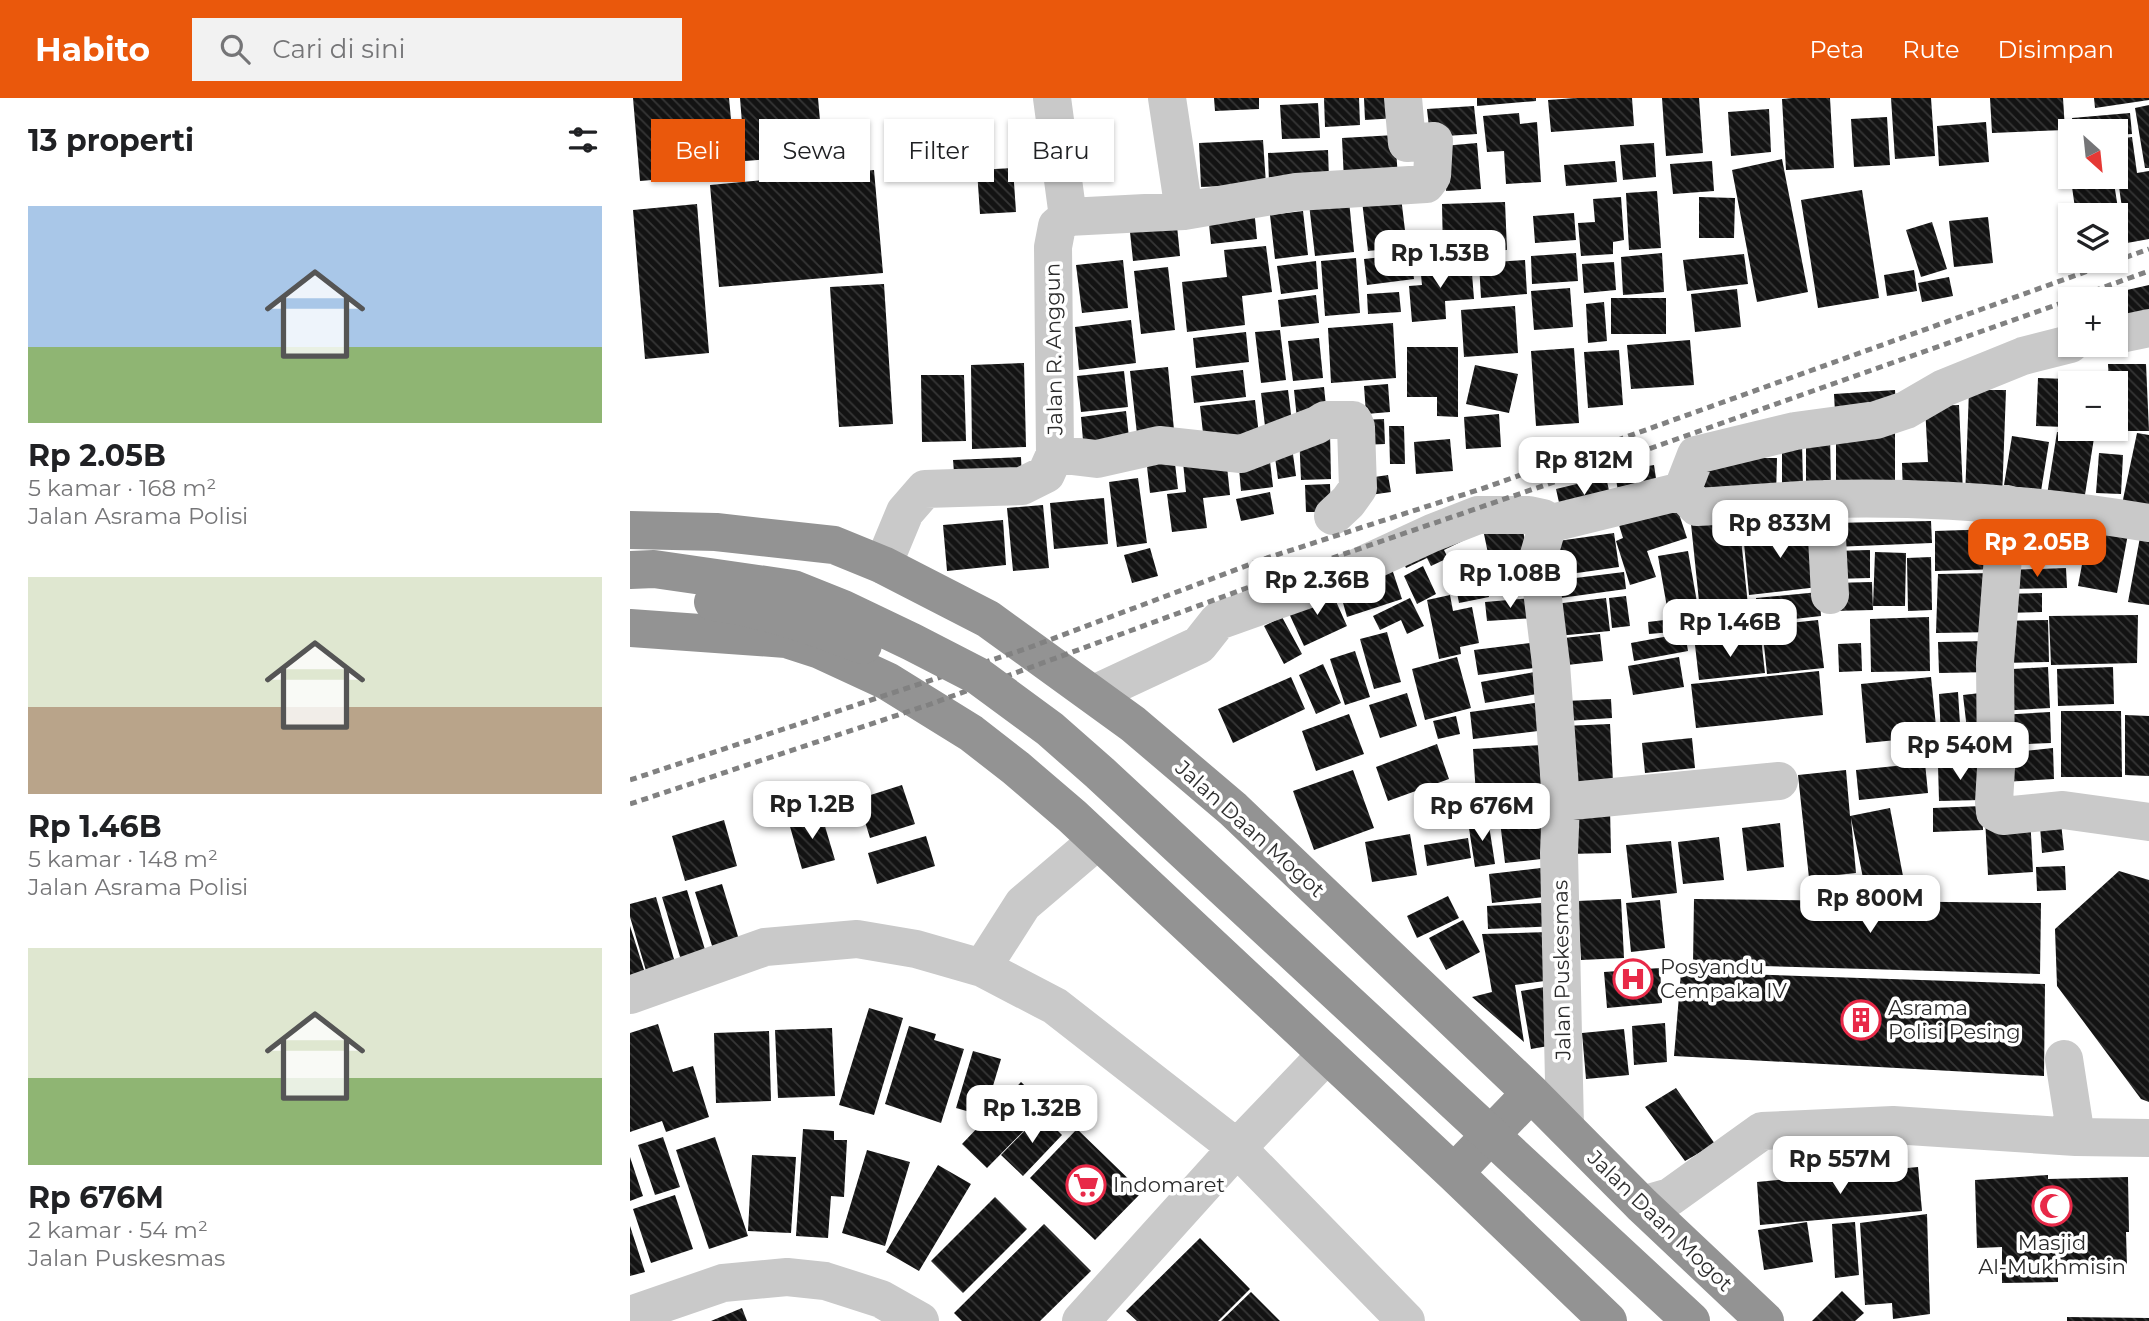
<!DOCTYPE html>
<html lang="id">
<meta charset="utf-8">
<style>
body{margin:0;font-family:Montserrat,sans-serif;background:#f2f2f2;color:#202124;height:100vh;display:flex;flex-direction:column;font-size:26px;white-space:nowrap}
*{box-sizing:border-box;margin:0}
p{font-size:23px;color:#757577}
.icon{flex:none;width:38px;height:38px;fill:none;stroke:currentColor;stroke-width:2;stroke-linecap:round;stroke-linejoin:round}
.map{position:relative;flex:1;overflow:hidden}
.sheet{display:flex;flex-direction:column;background:#fff;width:630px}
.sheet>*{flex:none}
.banner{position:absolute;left:21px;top:21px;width:665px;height:63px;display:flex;gap:14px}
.needle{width:46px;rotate:153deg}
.buttons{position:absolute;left:1428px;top:21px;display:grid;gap:14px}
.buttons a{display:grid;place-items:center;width:70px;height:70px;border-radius:0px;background:#fff;box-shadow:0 2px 5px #0004;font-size:35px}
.price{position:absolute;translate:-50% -60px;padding:0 16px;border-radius:14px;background:#fff;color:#222;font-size:23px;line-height:46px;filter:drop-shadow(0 2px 4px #0008)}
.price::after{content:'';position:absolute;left:50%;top:42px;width:21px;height:16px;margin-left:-10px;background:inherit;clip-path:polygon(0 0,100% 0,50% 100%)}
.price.selected{background:#ea580c;color:#fff}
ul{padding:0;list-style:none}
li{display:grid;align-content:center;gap:14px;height:371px;padding:0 28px}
li span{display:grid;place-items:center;height:217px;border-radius:0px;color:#555}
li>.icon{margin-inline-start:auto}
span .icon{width:126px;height:126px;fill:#fffc;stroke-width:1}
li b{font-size:30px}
h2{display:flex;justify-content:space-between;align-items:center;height:84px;padding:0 28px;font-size:30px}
.chip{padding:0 24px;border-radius:0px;background:#fff;box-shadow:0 2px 5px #0004;font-size:24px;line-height:63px}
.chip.selected{background:#ea580c;color:#fff}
header{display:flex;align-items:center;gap:42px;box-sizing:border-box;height:98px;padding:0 35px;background:#ea580c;color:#fff}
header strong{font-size:33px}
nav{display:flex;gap:38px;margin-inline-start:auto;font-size:24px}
.search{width:490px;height:63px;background:#f2f2f2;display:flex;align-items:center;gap:18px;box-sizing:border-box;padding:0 24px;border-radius:0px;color:#757577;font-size:26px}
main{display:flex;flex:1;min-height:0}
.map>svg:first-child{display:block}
</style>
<header>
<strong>Habito</strong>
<div class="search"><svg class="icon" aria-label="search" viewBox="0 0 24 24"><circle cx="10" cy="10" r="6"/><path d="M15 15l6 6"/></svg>Cari di sini</div>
<nav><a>Peta</a><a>Rute</a><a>Disimpan</a></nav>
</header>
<main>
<section class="sheet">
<h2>13 properti<svg class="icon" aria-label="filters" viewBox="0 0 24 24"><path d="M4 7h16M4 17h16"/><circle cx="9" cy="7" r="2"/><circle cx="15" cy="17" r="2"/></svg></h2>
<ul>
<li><span style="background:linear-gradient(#a9c7e8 65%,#8fb573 0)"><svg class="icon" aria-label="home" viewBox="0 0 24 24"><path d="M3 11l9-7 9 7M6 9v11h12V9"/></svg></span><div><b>Rp 2.05B</b><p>5 kamar · 168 m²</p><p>Jalan Asrama Polisi</p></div></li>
<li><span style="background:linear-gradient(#dfe7d0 60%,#b9a48a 0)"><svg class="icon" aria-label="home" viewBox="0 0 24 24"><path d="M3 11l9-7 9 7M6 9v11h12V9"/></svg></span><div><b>Rp 1.46B</b><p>5 kamar · 148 m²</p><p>Jalan Asrama Polisi</p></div></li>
<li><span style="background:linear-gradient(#dfe7d0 60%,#8fb573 0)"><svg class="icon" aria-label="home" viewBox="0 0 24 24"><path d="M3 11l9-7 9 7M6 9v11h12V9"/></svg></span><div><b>Rp 676M</b><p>2 kamar · 54 m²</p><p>Jalan Puskesmas</p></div></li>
</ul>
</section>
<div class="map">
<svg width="1519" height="1223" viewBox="0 0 1519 1223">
<defs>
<pattern id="building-back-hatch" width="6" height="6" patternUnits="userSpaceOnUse" patternTransform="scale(1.75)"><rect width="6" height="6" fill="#131313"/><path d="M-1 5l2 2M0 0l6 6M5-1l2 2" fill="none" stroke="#363636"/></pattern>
</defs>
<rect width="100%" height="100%" fill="#fff"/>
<path fill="url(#building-back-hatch)" d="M3,0H99L106,75L10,83Z
M110,0H188L193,57L115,63Z
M584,0H629V11L585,13Z
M694,0H729L730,27L695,29Z
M734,0H766L767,20L735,22Z
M847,0H906V3L847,8Z
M946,0H1002L1004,28L921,34L918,2Z
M1032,0H1069L1073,55L1036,58Z
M1163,0H1200L1204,70L1156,72L1152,1Z
M1261,0H1301L1305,58L1265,61Z
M1360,0H1433L1435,32L1362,35Z
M1464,0H1519V2L1465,10Z
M688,5L690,40L652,41L650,7Z
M1519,7V70H1515L1505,10Z
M844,8L847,36L800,39L797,11Z
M1139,11L1141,54L1101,58L1098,14Z
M889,15L890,26L907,24L911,84L876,86L874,53L857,54L853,18Z
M1500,15L1502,36L1486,37V33H1444L1442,20Z
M1257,19L1260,67L1224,69L1221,21Z
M1356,24L1359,64L1309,68L1307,28Z
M765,37L768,80L714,83L712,40Z
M1502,39L1507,75L1519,73V141L1497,145L1486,68V41Z
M633,42L636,86L571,89L569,45Z
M847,45L851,91L816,93L813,48Z
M1024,45L1026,79L993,82L990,47Z
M698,52L699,81L639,85L638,55Z
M1152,61L1178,194L1127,204L1102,72Z
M985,63L987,84L936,88L934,67Z
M1082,63L1084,93L1043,96L1040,66Z
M383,70L386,114L350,116L347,72Z
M244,72L253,175L89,189L80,87Z
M1462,79H1483L1490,123L1486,124V117H1446L1441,82Z
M1232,92L1249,200L1188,210L1171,102Z
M1027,93L1031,150L999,152L996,95Z
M771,99L777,149L738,153L732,103Z
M991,99L994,142L983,144V156L951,158L948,125L965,124L963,101Z
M1069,99L1105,100L1104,140H1069Z
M719,102L724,154L685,158L679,106Z
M875,104L877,152L813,155L812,106Z
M67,106L79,255L15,261L3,112Z
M624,110L627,141L581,146L578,116Z
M673,113L678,157L645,161L640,117Z
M944,115L946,142L905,145L903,118Z
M1358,119L1363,165L1324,169L1319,123Z
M1302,124L1317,171L1291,179L1276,132Z
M547,128L550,158L503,163L500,134Z
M636,148L642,194L612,198L615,227L557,234L552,184L597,179L594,152Z
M946,155L948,183L902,186L901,158Z
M1032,155L1034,194L993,197L991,159Z
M781,156L784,181L737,187L734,161Z
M1114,156L1118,186L1057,193L1053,162Z
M726,160L730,215L695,218L691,163Z
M493,162L498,210L452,215L446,167Z
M895,162L897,196L851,200L849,165Z
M686,163L688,191L651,196L647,168Z
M841,163L844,201L815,203L816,221L782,224L779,188L792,187L790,167Z
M984,164L986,192L954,195L952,166Z
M538,169L545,232L511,236L504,173Z
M1284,172L1287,193L1257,198L1254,177Z
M1319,179L1323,198L1292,204L1288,185Z
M254,186L263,326L209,329L200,189Z
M1519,187V225L1486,233V201H1476L1475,197Z
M940,190L943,229L904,232L901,193Z
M1107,191L1111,229L1065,234L1061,196Z
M769,194L771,214L738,216L737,196Z
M686,197L689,225L651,229L648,202Z
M981,200H1036V236H981Z
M974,204L977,243L958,245L956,206Z
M885,208L888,255L834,259L831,212Z
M501,222L506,265L449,272L445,229Z
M763,225L766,280L701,285L698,230Z
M650,232L656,282L631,285L625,234Z
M616,234L619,264L566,270L563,240Z
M689,240L693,280L663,283L658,243Z
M1060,242L1064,287L1001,291L997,247Z
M777,249H828V319L807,318V299H777Z
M944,250L949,325L906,328L901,253Z
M989,252L993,307L958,310L954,254Z
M394,265L396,349L342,351L341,267Z
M1478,266H1516L1519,333H1486V285H1479Z
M845,267L888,276L879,315L836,306Z
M538,269L544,332L507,336L500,273Z
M613,272L616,299L564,305L561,278Z
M494,273L498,309L451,314L447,278Z
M291,277H334L336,343L292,344Z
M1408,280L1438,281L1436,329L1406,328Z
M758,286L760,314L736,316L734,288Z
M694,289L697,318L667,321L664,292Z
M658,292L662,324L635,328L631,295Z
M1265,292L1266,310L1205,314L1204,296Z
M1339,292H1376L1372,401L1335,400Z
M625,302L629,337L574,344L570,308Z
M1329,307L1333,395L1273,398L1272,365L1298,364L1295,308Z
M496,313L500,348L454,354L451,319Z
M869,316L871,349L836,351L834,319Z
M754,321L755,346L732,347L731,322Z
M759,328H774L775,366H760Z
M1265,331V392L1206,389V332Z
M1427,334L1464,340L1454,403L1417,397Z
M669,335H700L701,381L671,382Z
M1176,335H1200L1201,394H1176Z
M1507,335L1519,337V416L1491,411Z
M1382,338L1419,344L1411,393L1374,387Z
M820,341L823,373L786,376L784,344Z
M661,342L666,378L648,381L643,345Z
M1152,343H1172L1173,389H1152Z
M639,355L643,389L611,393L608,359Z
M1469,355L1493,357L1491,396L1466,395Z
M544,357L548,391L520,395L516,360Z
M391,359L392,385L325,387L323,362Z
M596,359L600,397L573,400L577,430L542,434L537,396L556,394L553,364Z
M1067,360H1147L1146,399H1067Z
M1024,367L1028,394L989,401L985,374Z
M758,377L761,394L733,398L731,381Z
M976,379L982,406L932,418L926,391Z
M508,380L517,445L487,449L479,384Z
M700,386L701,414H676L675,387Z
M640,394L644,416L611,423L606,401Z
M474,400L478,446L424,451L420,405Z
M413,407L419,470L383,473L377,410Z
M1046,407L1057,440L1017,453L1026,479L1000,487L986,443L993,440L988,424Z
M1387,415L1414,420L1407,458L1380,453Z
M373,422L376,467L317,473L313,427Z
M1109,422L1120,526L1072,532L1061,426Z
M1301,423L1302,445L1203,449L1201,425Z
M1422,423L1448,428L1442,462L1415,457Z
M892,428L904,487L866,494L854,436Z
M1182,428L1188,489L1119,497L1113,435Z
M1459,429L1498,436L1487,495L1448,488Z
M1367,431L1368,471L1305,473V433Z
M851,434L814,452L818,460L801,468L797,460L776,470L770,456Z
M1511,434L1519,435V507L1498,504Z
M984,435L989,469L919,479L914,445Z
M520,450L528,478L502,485L494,457Z
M1240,452V480L1203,481L1202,453Z
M850,453L859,499L829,505L820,459Z
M1058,453L1068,510L1038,515L1028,458Z
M1245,454L1276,455L1275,508H1243Z
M1301,459L1302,512L1278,513L1277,460Z
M793,468L806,496L787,506L774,478Z
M1436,470L1437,490L1377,491L1376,472Z
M762,471L772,501L717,519L708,487Z
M994,474L996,491L923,501L921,483Z
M1365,475L1366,534L1306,535L1308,476Z
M1242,484L1243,512L1203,513V485Z
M700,490L717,528L674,548L657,511Z
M1189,494L1191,518L1128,525L1126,500Z
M1412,495V514L1373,515V496Z
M820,497L823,513L842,509L849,545L830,549L831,556L809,561L797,502Z
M996,498L1000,528L982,530L979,500Z
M780,500L794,528L777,536L771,522L750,532L743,518Z
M903,500L905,520L857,523L855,504Z
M976,500L980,533L927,538L924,506Z
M1508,517L1507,565L1421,567L1419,518Z
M652,519L672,556L654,566L634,528Z
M1299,519L1300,573L1241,574L1240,521Z
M1051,520L1053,533L1019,536L1018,524Z
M1188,522L1194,570L1137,576L1132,528Z
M1418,522L1419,564L1373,565L1371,523Z
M757,534L771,584L744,591L730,541Z
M1055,535L1058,553L1004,563L1001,545Z
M970,536L973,563L937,567L934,540Z
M1131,540L1135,575L1069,582L1065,547Z
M1361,543L1362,574L1309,575L1308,544Z
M909,544L912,569L848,577L844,552Z
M1231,545L1232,573L1209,574L1208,546Z
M725,553L740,599L715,607L700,561Z
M827,559L841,610L795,622L782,571Z
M1049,559L1054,589L1003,597L998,568Z
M693,566L711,605L686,616L669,577Z
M1418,569L1420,610L1369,613L1366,572Z
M1483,569L1484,606L1428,608L1427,571Z
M915,572L918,594L855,605L851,584Z
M1189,573L1193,617L1066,630L1061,586Z
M661,579L675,611L603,645L588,611Z
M1301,579L1307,638L1236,645L1231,586Z
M1328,594L1332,659L1312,661L1309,596Z
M1359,594L1364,646L1339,649L1333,597Z
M777,595L787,628L750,640L739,607Z
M981,601L982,620L936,623L935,603Z
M912,604L916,632L843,641L840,614Z
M1431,613H1491L1492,679H1431Z
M1420,614L1421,645L1372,647L1370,617Z
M719,616L734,656L686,673L672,633Z
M1495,617L1519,618V678L1495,677Z
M826,618L830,636L808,641L803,623Z
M980,626L983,683L937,685L934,628Z
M1062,640L1065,670L1015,675L1012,645Z
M807,646L819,681L758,703L746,669Z
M913,647L915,692L846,697L843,651Z
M1423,650L1424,681L1373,684L1369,656Z
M1295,665L1298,695L1229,702L1226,672Z
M1351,665V702L1309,703L1308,667Z
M723,672L744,730L684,752L663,693Z
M1216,672L1220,718L1260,710L1273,778L1234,785L1221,720L1226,775L1179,780L1168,677Z
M272,687L285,726L240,740L228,701Z
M841,690L845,717L792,726L788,699Z
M1352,708L1353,732L1303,734V710Z
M914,709L920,760L875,765L869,715Z
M980,710L981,755L937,756L936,711Z
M191,715L205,762L172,771L159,725Z
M1400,717L1403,774L1358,777L1355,720Z
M858,721L865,766L845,769L838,724Z
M94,722L107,768L55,783L42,738Z
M1150,725L1154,769L1117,773L1112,730Z
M1431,725L1434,752L1412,755L1410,728Z
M780,736L787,777L742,784L735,744Z
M296,738L305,768L247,786L238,755Z
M1089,739L1094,782L1053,786L1048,744Z
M838,740L841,760L797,768L794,747Z
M1041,743L1047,795L1002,800L996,747Z
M1435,768L1436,792L1407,793L1406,769Z
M911,770L914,799L862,805L859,776Z
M1489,773L1519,782V1004L1511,1001L1427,888L1425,831Z
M92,786L110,845L84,854L65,794Z
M57,792L76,855L51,862L32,799Z
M818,798L829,820L787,840L777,818Z
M26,799L46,868L17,876L0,819V806Z
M991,801L994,860L951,862L948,803Z
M1064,801L1411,805L1410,876L1063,866Z
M1030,802L1035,850L1001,854L996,805Z
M927,804L928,828L858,831L857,808Z
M833,822L850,854L816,872L799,840Z
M0,828L15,875L0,879Z
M919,834L922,882L885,887L894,944L842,899L862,894L852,836Z
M1030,870L1032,905L977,910L974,874Z
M1051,874L1415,886L1414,978L1044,958Z
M921,888L930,946L901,951L891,893Z
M239,910L273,920L244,1017L209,1007Z
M1035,925L1037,964L1004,967L1002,928Z
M28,926L43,974L63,968L79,1019L36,1034L32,1023L0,1034V935Z
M279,928L306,936L304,942L334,951L311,1025L255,1006Z
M202,930L205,998L148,1000L145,932Z
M994,931L999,977L956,981L952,935Z
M139,933L141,1003L86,1005L84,935Z
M343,953L371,961L354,1018L326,1010Z
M391,984L417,1009L357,1070L332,1046Z
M1046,990L1085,1046L1055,1063L1015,1009Z
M411,1016L432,1037L393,1078L371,1057Z
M173,1031L204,1033V1042H217L214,1099L201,1098L198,1140L166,1138Z
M447,1031L512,1094L465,1142L400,1080Z
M33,1039L50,1089L25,1097L8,1047Z
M85,1039L118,1138L79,1151L46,1052Z
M237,1052L280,1064L255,1148L212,1135Z
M122,1057L166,1059L161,1135L118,1133Z
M0,1059L13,1098L0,1103Z
M308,1067L341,1086L289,1173L256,1154Z
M1288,1069L1292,1113L1130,1127L1127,1084Z
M1418,1077V1081L1498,1079L1499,1134H1496L1497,1168L1428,1170V1184L1372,1185V1149L1347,1150L1345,1082Z
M45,1097L63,1151L21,1165L3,1111Z
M365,1099L397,1131L333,1195L301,1163Z
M1297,1116L1300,1216L1263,1221L1262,1205L1235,1207L1230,1125Z
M1177,1124L1183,1164L1134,1172L1128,1132Z
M1225,1124L1229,1177L1205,1180L1202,1126Z
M414,1126L461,1173L410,1223H332L324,1215Z
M0,1128L15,1174L0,1178Z
M570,1140L620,1191L588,1223H507L496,1213Z
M1212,1193L1234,1215L1225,1223H1182Z
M621,1194L650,1223H591Z
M112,1210L117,1223H81Z
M1437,1219L1519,1220V1223H1437Z"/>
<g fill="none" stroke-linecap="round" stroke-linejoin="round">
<path stroke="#c9c9c9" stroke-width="38" d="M422,0L438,119
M537,0L554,113
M1486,237L1519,230
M425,356L467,361L529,347L611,356L687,327L695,322H723L726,329L728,390L718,404L703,418
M1052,393L1067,409C1110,407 1152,402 1195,401C1304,398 1412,407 1519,425
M1052,393L1066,357L1165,333L1246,322L1276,312L1314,290L1393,258L1440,246
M1195,401L1200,497
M1377,406L1365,564L1366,670L1364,704L1365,714L1373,718L1433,712L1519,724
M922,425L916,433L908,460L921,566L931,704L929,755L935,1029
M922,425L1052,393
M253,467L275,414L295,391L392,388L416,376L425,356L423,149L427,128L438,119L554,113L666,94L796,86L802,78L804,43L777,45L773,0
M464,596L569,547L588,523L687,488L802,435L848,417H899L913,420L922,425
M931,704L1149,683
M352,870L393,806L467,743
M0,897L135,849L227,841L286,851L352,870L425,908L607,1050L776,1223
M1446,1039L1519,1040
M1012,1107L1040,1099L1132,1033L1263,1027L1446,1039L1434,961
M0,1217L93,1185L157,1179L195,1183L251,1201L290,1223
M451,1223L607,1050L697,956"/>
<path stroke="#939393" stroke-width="38" d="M0,432L86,434L204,447L253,467L358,521L503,626L603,711L901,995L1012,1107L1135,1223
M0,530L156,541L190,552L257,583L341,635L386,670L442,718L824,1075L978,1223
M824,1075L901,995"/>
<path stroke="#818181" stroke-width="5" stroke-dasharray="7 5" stroke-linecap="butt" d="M1441,201L1519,173
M0,682L398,550L637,460L857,389L1519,151
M0,706L298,607L644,480L962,371L1440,202"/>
<path stroke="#939393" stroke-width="38" d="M0,472L24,471L163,491L213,511L282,544L348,578L420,631L470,675L1061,1223
M83,504C135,511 184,528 233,547"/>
</g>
<defs>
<g id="hospital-ring" transform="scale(2.0125)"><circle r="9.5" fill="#fff" stroke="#e82948" stroke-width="1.5"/><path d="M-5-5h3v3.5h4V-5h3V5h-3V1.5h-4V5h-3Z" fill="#e82948"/></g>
<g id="building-ring" transform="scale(2.0125)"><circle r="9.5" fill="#fff" stroke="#e82948" stroke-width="1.5"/><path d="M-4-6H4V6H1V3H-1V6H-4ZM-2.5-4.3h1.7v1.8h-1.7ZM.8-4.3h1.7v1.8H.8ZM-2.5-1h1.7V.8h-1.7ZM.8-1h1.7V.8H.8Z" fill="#e82948"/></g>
<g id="supermarket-ring" transform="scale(2.0125)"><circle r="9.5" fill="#fff" stroke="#e82948" stroke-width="1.5"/><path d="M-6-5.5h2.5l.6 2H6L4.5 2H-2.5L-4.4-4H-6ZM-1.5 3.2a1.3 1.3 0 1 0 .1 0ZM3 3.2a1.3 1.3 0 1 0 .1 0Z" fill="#e82948"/></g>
<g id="mosque-ring" transform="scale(2.0125)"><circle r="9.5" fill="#fff" stroke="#e82948" stroke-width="1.5"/><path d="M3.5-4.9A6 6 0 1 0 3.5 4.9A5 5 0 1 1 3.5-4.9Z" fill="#e82948"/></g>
</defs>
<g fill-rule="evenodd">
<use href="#hospital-ring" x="1003" y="881"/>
<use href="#building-ring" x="1231" y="922"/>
<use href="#supermarket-ring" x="456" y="1087"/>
<use href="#mosque-ring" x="1422" y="1108"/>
</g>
<g text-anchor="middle" stroke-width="7" stroke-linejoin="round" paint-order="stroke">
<g font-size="21" fill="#2c2c2c" stroke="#fff">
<text transform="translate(424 251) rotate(-91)" y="7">Jalan R. Anggun</text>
<text transform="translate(620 731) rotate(42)" y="7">Jalan Daan Mogot</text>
<text transform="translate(932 872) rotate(-91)" y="7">Jalan Puskesmas</text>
<text transform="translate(1030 1123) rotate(44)" y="7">Jalan Daan Mogot</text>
</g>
<g font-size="21" fill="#2c2c2c" stroke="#fff" text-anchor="start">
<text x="1030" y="876">Posyandu<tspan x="1030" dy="24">Cempaka IV</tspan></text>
<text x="1258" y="917">Asrama<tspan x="1258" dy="24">Polisi Pesing</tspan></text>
<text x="483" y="1094">Indomaret</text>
<text x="1422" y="1152" text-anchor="middle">Masjid<tspan x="1422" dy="24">Al-Mukhmisin</tspan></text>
</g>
</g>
</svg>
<div class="buttons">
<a><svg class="needle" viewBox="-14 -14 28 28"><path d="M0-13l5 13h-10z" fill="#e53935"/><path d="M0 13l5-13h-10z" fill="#757577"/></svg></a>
<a><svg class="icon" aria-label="layers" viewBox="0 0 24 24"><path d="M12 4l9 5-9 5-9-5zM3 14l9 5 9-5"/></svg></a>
<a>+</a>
<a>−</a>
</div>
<b class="price" style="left:810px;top:192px">Rp 1.53B</b>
<b class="price" style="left:954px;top:399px">Rp 812M</b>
<b class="price" style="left:1150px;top:462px">Rp 833M</b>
<b class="price selected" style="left:1407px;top:481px">Rp 2.05B</b>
<b class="price" style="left:880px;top:512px">Rp 1.08B</b>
<b class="price" style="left:687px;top:519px">Rp 2.36B</b>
<b class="price" style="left:1100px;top:561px">Rp 1.46B</b>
<b class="price" style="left:1330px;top:684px">Rp 540M</b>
<b class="price" style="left:182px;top:743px">Rp 1.2B</b>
<b class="price" style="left:852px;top:745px">Rp 676M</b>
<b class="price" style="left:1240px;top:837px">Rp 800M</b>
<b class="price" style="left:402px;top:1047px">Rp 1.32B</b>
<b class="price" style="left:1210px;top:1098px">Rp 557M</b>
<div class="banner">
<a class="chip selected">Beli</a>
<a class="chip">Sewa</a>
<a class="chip">Filter</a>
<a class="chip">Baru</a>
</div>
</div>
</main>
